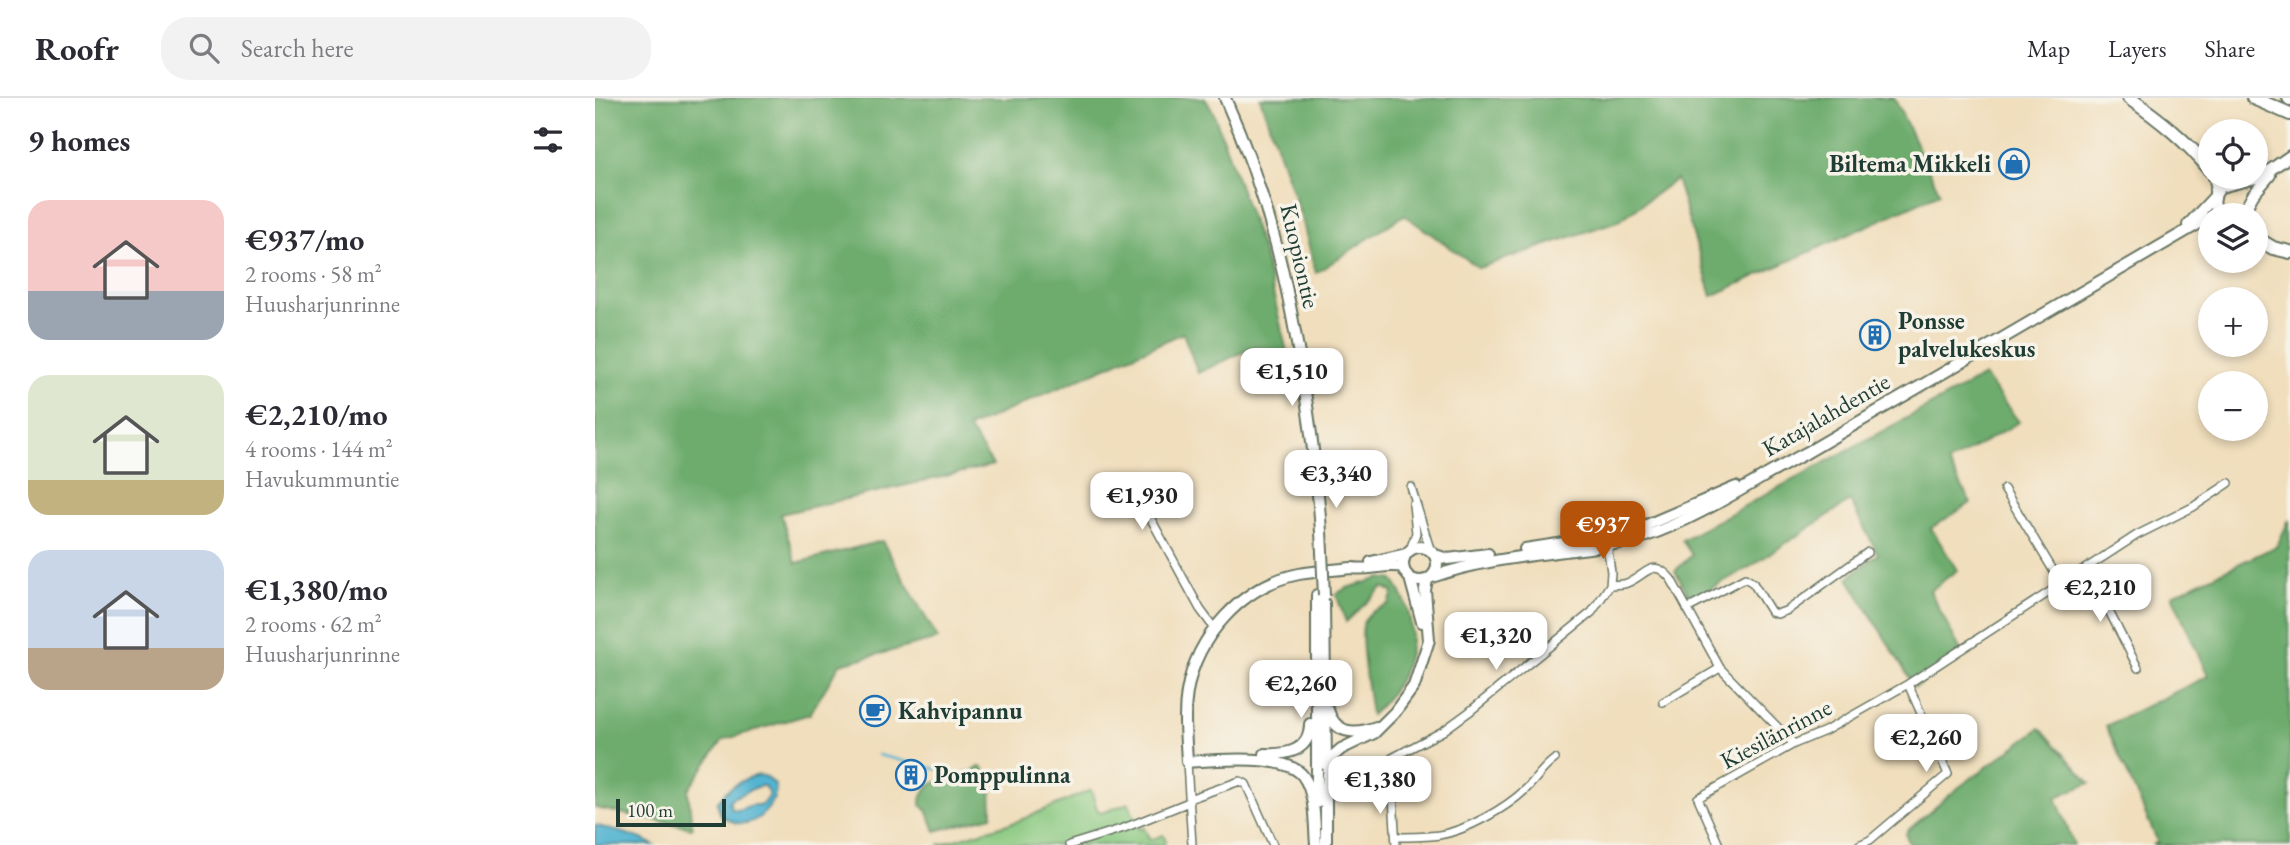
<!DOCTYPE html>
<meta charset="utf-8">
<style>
body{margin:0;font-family:"EB Garamond",serif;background:#f2f2f3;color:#2b2b33;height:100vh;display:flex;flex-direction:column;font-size:26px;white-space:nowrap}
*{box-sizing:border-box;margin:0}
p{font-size:23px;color:#7c7c81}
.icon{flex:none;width:38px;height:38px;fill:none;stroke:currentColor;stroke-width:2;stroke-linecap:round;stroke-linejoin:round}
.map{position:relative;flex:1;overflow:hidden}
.drawer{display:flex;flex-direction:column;background:#fff;width:595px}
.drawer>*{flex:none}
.fabs{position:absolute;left:1603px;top:21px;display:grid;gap:14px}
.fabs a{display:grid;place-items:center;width:70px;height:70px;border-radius:50%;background:#fff;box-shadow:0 4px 10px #0003;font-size:35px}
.scale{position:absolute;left:21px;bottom:18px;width:110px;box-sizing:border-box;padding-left:7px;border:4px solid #1f3d34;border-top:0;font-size:19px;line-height:24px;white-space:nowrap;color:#1f3d34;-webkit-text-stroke:5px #f7f3e8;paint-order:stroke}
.price{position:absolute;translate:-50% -60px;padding:0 16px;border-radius:14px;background:#fff;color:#222;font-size:23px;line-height:46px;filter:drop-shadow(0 2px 4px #0008)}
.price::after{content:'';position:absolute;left:50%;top:42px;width:21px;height:16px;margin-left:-10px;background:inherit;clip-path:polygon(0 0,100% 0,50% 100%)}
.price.selected{background:#b45309;color:#fff}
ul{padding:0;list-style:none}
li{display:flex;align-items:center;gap:21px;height:175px;padding:0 28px}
li span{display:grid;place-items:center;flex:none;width:196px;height:140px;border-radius:21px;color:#555}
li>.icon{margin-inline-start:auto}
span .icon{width:84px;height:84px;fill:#fffc;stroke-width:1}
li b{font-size:30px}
h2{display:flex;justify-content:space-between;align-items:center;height:84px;padding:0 28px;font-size:30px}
header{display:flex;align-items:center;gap:42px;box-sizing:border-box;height:98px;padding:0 35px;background:#fff;border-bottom:2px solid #e1e1e2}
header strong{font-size:33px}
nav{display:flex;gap:38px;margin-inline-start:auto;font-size:24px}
.search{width:490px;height:63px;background:#f2f2f3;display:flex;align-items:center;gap:18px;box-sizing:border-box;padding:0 24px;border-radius:28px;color:#7c7c81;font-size:26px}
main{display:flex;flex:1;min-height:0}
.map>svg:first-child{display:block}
</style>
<header>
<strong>Roofr</strong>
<div class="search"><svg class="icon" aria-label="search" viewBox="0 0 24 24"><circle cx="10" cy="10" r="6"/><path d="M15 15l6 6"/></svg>Search here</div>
<nav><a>Map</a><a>Layers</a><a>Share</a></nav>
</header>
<main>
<section class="drawer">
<h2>9 homes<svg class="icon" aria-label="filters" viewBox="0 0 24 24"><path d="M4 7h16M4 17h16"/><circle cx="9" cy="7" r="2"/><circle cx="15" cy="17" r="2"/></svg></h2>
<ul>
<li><span style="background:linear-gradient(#f6c9c9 65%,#9aa5b1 0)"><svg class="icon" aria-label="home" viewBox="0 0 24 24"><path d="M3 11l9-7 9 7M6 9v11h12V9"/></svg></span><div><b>€937/mo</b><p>2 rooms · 58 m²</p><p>Huusharjunrinne</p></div></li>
<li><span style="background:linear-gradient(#dfe7d0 75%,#c2b280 0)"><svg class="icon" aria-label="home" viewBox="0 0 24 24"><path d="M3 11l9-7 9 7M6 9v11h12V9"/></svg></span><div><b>€2,210/mo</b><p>4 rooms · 144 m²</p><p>Havukummuntie</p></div></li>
<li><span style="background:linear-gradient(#c9d6e8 70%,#b9a48a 0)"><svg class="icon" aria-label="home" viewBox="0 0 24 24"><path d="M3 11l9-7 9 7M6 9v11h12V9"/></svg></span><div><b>€1,380/mo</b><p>2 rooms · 62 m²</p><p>Huusharjunrinne</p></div></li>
</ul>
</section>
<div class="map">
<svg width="1695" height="747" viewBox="0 0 1695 747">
<rect width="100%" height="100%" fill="#f7f3e8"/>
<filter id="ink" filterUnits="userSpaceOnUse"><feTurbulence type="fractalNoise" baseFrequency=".0143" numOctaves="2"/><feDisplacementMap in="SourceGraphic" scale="14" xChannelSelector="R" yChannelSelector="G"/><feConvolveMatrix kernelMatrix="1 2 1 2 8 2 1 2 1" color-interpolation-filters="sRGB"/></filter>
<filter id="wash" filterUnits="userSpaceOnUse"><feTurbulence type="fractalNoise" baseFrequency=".00686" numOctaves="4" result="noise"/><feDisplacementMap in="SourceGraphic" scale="28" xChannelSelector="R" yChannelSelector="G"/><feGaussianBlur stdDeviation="1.57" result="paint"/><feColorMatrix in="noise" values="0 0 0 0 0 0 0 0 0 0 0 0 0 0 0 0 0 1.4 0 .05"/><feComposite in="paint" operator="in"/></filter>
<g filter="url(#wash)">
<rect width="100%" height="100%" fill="#f0debc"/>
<path fill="#87c77e" stroke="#538259" stroke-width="2" d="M496,692L502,711L506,715L534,705L544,731L549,730L555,742L568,737L571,743L568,747H343L423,723Z"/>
<path fill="#6dac6d" stroke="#467450" stroke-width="2" d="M0,0H610L619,16L669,157L702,296L659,249L603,275L588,235L373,330L398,367L186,416L201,465L287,443L343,541L245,566L215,616L128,642L93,692L97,730L0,710Z
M665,0H1299L1345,95L1117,198L1081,81L1025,122L884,170L809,117L721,175L707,122Z
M1389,278L1424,324L1353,365L1376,405L1336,430L1362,472L1335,493L1368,557L1320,589L1253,480L1283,456L1255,403L1155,469L1096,501L1080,473L1097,457L1087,442Z
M1694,422L1695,747H1557L1563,744L1511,628L1613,578L1577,497L1682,448Z
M786,480L798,482C831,528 816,581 776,617C774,599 762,533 770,521C775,513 785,510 794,506L798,494L788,489L751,524L741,496L752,490Z
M1445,630L1495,685L1461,699L1479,747H1315L1311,737L1312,733L1363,690Z
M384,669L388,670L396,685L397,718L340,733L332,712L326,707C324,675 369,684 384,669Z"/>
<path fill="#53b4d1" stroke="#397882" stroke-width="2" fill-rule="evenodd" d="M164,677L172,679L181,688C181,706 163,728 143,725C137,724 131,720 126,718L122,705C131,690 148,681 164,677ZM164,688H169L173,694V699L167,707H157L143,712L137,711L134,704L137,700Z
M0,727C21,734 40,736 59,747H0Z"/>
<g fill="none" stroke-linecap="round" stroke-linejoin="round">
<path stroke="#53b4d1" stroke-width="2.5" d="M283,657L369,678L373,673"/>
</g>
</g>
<g filter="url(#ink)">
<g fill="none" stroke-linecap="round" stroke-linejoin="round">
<g stroke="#687564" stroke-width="10">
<path id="street" d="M816,389L835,451
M1409,391L1467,487
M544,399L605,511L619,530
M815,452L821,435L818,407
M1492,470L1543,570
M1015,487C1020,486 1027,487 1032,485C1051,478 1057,458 1076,481L1125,570L1199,646
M1092,511L1150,480L1158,485L1176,514L1182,516L1193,512L1273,454
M1068,604L1125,570
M592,664L597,747
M594,701L645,683L651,686L678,747
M801,739C815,739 830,739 844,737C871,733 911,710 930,692C942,681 946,671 960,661
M474,747L529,730L594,704
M801,747L798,700L793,671L797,660L848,633L874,614L997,514L1015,487L1016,474L1012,446
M1124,747L1103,700L1199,646L1230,633L1313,586L1542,437L1598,409L1634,385
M1264,747L1275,742L1353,676L1313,586"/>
</g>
<g stroke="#687564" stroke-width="14">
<path id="secondary" d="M630,0C674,98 694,189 710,294C718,347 725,400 727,454
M1593,127L1620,98
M808 466a17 17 0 1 1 34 0a17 17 0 1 1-34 0Z
M930,451L989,442L1047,429L1141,389
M840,457L853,461L893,456
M776,464L811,456
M837,479C883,463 930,458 978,452C1002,449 1028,446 1051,438C1108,418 1158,383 1211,355L1615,119
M815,480L827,524
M729,505L731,667
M733,612C740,636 759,637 781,629
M670,656C692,657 715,653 715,626
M731,690V747
M731,697L734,667L737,659L746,651L779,635L800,614L819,588L834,542L830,492L832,482
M722,705V497
M721,747C719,725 721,696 708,678C691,655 619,662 592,664C591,640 588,618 592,594C601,539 647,487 704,476C721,473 739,472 757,470C774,473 791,465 808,469"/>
</g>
<g stroke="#687564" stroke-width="14">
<path id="primary" d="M1626,117L1619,106L1621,94L1626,89L1665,79L1695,58
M1647,117L1658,97L1675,77"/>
</g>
<g stroke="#687564" stroke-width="16">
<path id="highway" d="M1534,0C1564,21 1592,43 1615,72
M1658,0L1695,16
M1694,0L1695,1
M1620,79L1623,90L1621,94
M1661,140L1678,150L1695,154"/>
</g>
<use href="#street" stroke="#fff" stroke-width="7"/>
<use href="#secondary" stroke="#fff" stroke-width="10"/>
<use href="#primary" stroke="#fff" stroke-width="10"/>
<use href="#highway" stroke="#fff" stroke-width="12"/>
<g stroke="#687564" stroke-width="14" stroke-linecap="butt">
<path id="secondary-bridge" d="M727,454L729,498"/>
</g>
<use href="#secondary-bridge" stroke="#fff" stroke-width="10"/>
</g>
</g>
<defs>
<g id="shop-ring" transform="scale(1.575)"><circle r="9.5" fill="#f7f3e8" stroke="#1f6fb2" stroke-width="1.5"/><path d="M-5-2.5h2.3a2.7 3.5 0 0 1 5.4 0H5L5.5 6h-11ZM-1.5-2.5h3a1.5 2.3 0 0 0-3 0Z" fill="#1f6fb2"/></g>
<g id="building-ring" transform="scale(1.575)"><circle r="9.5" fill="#f7f3e8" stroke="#1f6fb2" stroke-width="1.5"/><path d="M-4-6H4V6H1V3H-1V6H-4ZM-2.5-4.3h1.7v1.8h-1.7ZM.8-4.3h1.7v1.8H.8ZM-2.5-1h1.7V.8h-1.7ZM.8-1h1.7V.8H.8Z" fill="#1f6fb2"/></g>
<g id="cafe-ring" transform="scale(1.575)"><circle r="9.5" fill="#f7f3e8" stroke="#1f6fb2" stroke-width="1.5"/><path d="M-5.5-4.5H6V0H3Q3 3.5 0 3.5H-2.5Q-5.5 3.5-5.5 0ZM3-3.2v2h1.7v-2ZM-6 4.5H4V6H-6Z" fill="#1f6fb2"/></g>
</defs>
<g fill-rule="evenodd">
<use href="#shop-ring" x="1419" y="66"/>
<use href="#building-ring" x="1280" y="237"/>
<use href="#cafe-ring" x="280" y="613"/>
<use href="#building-ring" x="316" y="677"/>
</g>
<g text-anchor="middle" stroke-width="7" stroke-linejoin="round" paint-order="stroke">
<g font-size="24" font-weight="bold" fill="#1f3d34" stroke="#f7f3e8" text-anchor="start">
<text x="1396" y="74" text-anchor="end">Biltema Mikkeli</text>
<text x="1303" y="231">Ponsse<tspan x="1303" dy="28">palvelukeskus</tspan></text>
<text x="303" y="621">Kahvipannu</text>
<text x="339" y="685">Pomppulinna</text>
</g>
<g font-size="24" fill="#1f3d34" stroke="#f7f3e8">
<text transform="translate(705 158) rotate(77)" y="8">Kuopiontie</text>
<text transform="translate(1231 317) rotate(-30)" y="8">Katajalahdentie</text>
<text transform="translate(1181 636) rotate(-28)" y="8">Kiesilänrinne</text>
</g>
</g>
</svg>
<div class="fabs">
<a><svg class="icon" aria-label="locate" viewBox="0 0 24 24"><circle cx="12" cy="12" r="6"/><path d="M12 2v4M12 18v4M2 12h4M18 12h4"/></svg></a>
<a><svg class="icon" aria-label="layers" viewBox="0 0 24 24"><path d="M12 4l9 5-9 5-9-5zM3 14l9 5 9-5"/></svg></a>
<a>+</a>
<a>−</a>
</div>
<div class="scale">100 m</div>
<b class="price" style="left:697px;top:310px">€1,510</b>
<b class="price" style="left:741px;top:412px">€3,340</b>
<b class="price" style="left:547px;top:434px">€1,930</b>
<b class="price selected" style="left:1008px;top:463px">€937</b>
<b class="price" style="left:1505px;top:526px">€2,210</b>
<b class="price" style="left:901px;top:574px">€1,320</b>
<b class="price" style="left:706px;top:622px">€2,260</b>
<b class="price" style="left:1331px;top:676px">€2,260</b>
<b class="price" style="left:785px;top:718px">€1,380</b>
</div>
</main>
